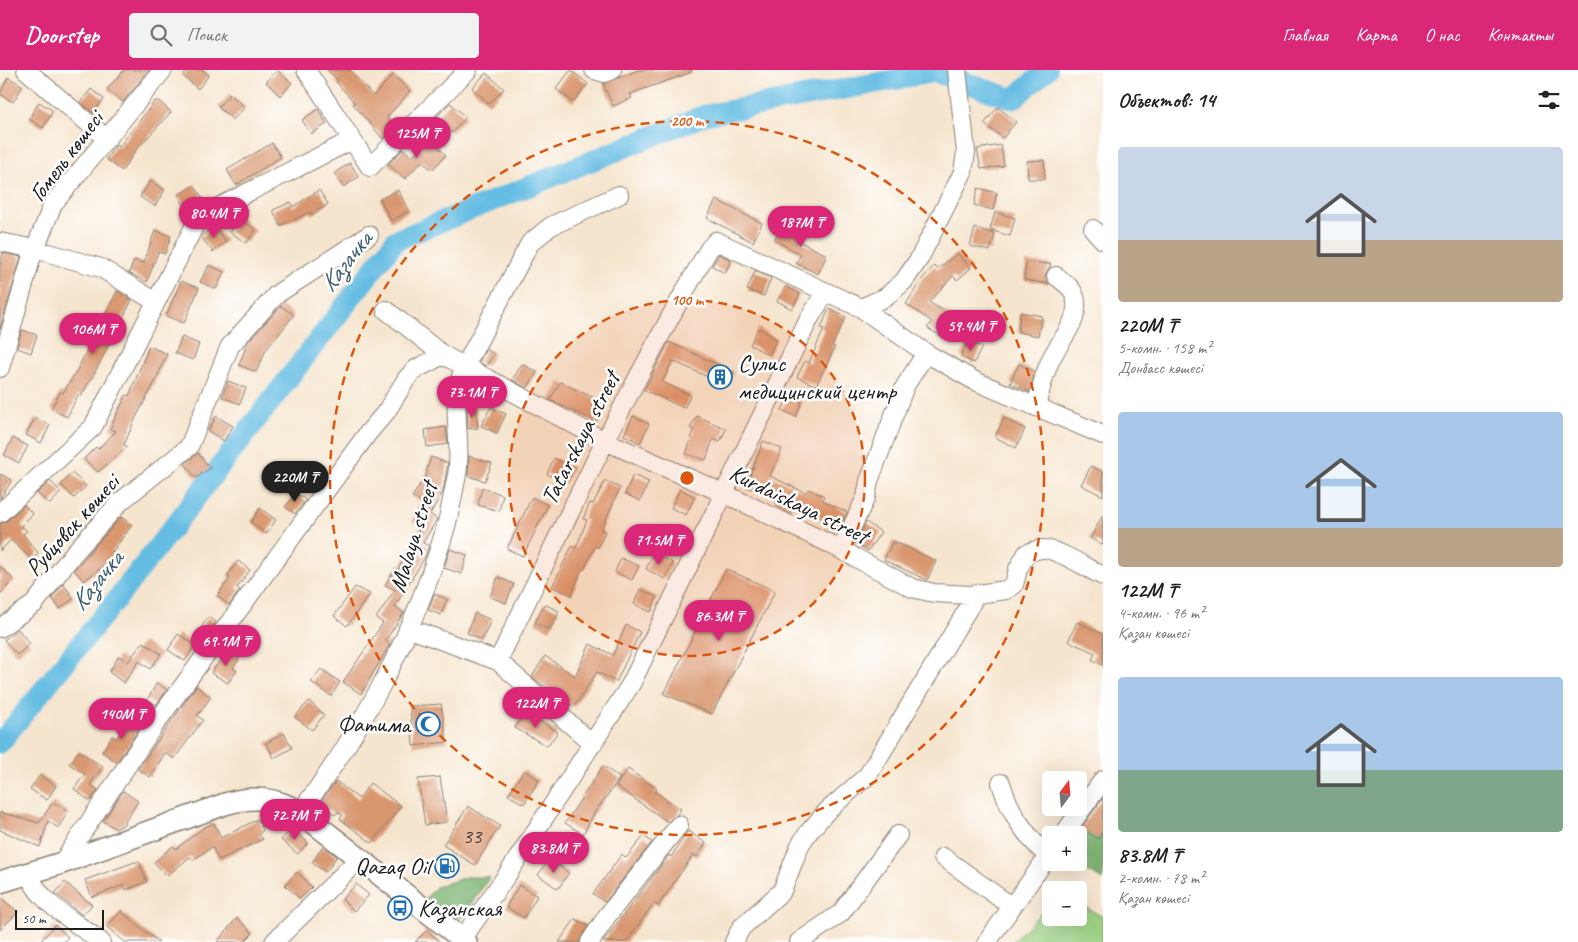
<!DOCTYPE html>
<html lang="ru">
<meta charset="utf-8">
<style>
body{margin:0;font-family:Caveat,sans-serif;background:#f2f2f2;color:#202124;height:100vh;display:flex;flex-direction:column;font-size:19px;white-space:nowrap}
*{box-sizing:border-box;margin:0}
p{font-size:16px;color:#757577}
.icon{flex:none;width:28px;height:28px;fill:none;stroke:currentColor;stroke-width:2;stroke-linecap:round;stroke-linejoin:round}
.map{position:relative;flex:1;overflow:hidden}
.details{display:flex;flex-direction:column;background:#fff;width:475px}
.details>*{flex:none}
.needle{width:32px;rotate:16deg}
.fabs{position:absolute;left:1042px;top:701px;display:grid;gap:10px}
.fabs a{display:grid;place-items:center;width:45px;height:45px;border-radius:5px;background:#fff;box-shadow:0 5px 20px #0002;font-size:25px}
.scale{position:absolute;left:15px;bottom:12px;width:89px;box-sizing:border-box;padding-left:5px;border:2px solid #1c1c1c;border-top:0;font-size:14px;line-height:18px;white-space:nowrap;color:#1c1c1c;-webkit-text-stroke:4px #fff;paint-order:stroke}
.price{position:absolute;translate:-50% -42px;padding:0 11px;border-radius:18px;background:#db2777;color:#fff;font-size:16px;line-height:32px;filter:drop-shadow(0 1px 2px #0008)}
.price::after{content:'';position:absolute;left:50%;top:30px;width:15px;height:11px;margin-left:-8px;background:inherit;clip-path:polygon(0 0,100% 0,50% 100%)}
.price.on{background:#222;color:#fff}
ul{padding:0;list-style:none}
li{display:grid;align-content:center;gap:10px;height:265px;padding:0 15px}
li span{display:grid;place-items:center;height:155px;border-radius:5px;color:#555}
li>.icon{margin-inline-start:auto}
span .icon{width:90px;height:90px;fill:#fffc;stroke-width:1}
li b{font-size:21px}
h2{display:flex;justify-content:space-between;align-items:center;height:60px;padding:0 15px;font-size:21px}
header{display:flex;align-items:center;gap:30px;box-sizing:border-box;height:70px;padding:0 25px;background:#db2777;color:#fff}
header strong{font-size:24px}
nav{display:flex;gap:28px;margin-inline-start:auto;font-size:18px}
.search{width:350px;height:45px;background:#f2f2f2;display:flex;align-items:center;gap:12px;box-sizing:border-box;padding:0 18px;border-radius:5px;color:#757577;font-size:19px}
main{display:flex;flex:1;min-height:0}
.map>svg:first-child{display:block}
</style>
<header>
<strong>Doorstep</strong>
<div class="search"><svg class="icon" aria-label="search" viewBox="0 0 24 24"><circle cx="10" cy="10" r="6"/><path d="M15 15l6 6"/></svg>Поиск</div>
<nav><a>Главная</a><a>Карта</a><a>О нас</a><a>Контакты</a></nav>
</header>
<main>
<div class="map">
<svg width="1103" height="872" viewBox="0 0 1103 872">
<rect width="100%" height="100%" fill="#fff"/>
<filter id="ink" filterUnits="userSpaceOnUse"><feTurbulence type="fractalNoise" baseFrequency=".02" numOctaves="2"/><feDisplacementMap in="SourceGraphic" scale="10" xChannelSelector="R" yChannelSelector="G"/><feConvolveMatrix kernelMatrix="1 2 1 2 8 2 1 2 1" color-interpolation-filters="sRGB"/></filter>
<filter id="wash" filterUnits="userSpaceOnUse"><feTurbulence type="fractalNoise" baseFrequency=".0096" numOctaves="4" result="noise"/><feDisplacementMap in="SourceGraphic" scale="20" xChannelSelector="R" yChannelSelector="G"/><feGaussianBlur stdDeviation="1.12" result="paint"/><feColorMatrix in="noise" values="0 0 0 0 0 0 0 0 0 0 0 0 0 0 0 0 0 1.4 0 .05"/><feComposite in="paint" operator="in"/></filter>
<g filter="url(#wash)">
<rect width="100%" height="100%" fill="#f6e5ce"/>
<path fill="#9cd284" stroke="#5c7750" d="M1051,833V848H1079V834L1103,847V872H1012Z"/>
<path fill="#7db472" stroke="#4c6847" d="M1080,758L1098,768L1103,761V810L1074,793L1079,792V765H1075Z
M466,807H490L461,848H455L424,830L436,817Z"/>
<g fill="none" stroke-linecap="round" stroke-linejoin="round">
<path stroke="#66bde3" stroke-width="21" d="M0,673L121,524L396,170L705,45L935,2L1013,29L1047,0"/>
</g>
<g id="blocks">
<path fill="#d99770" d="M124,0H149L123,32L107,19Z
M188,0H203L209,5L198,19L183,6Z
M277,0L292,13L280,26L266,12Z
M327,0H350L373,26L393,5L410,21L387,47L395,57L383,69L353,34L355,33L336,12L338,10Z
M571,0L588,14L573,32L556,19Z
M638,0H691L692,2L630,24L632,28L613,36L603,14Z
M486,3L504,19L489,34L472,18Z
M8,7L23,16L13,32L0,24Z
M91,19L104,29L93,43L80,32Z
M230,24L245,37L233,50L218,37Z
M155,31H159L171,42L136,80L122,101L106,89L116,75L119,77Z
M39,32L53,41L43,58L29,49Z
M450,33L466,47L452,63L435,48Z
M998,37L1016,52L1003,68L984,54Z
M318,39L327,54L311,64L302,50Z
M429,68L446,85L432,100L422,91L405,109L388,94L403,79L412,87Z
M272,73L281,87L236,115L227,100Z
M1001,75L1004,96L981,99L977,79Z
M1044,90L1045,109H1028L1027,91Z
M350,93L359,107L343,117L334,103Z
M150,111L165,120L155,136L140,127Z
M194,115L204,130L187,140L178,125Z
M978,118L997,123L993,140L974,135Z
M319,120L328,134L312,145L310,142L280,156L273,140L291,132L293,137Z
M398,120L409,141L391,151L380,129Z
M716,130L762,153L753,172L707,148Z
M995,142L1015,148L1010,166L990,160Z
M240,148L256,160L246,173L230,162Z
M784,151L805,162L800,172L827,185L818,204L796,193L801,184L774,170Z
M214,156L226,171L213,182L201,167Z
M975,158L995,164L990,181L970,176Z
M155,160L171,166L165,184L158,182L147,212L129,203L134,190L144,193Z
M3,183L21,187L0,259V196Z
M957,183L971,198L957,210L953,206L929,232L955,248L944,268L927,258L932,252L906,234L922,209L934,196L938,199Z
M719,184L731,190L725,203L712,196Z
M1026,192L1051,194L1045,205L1049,214L1024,210Z
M209,195L224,202L216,219L200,212Z
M755,201L771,208L764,226L747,220Z
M181,211L199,218L184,253L166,246Z
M786,216L800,224L792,239L777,231Z
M117,221L132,230L94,304L81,326L78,325L67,347L51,339L60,322L63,323L76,302Z
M281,236L294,245L266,280L256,302L239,295L248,271Z
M829,239L846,247L832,276L835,277L816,316L797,307L805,291L809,293L824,259L821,258Z
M1020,242L1042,246L1038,266L1018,262Z
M758,258L777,269L769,285L750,275Z
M22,260L37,265L31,283L17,278Z
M182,267L199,274L193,290L175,283Z
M967,271L982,277L974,293L961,287Z
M669,272L734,302L728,316L673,291L662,312L691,325L684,338L644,320Z
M149,276L167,284L155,312L136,347L124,375L127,377L98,402L84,389L96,377L98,379L116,361L110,359L126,325L129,326Z
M486,279L494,284L486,296L479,292Z
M522,294L537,302L527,318L512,310Z
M1019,294L1035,302L1029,322L1010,313Z
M228,311L246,318L240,334L222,327Z
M560,312L605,333L596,352L550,330Z
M789,326L802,332L796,347L782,340Z
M476,337L478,358L468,359L467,338Z
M491,337L506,344L497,363L481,356Z
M216,346L233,356L224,371L208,361Z
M633,346L649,354L640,373L624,365Z
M697,346L726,359L720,372L713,369L706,390L686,384L694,360L690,358Z
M35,348L50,355L41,373L26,365Z
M1004,348L1025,359L1016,378L995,367Z
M446,357L448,374L427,377L425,360Z
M13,368L28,376L19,393L4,385Z
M763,371L782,379L770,406L806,423L808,419L824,426L822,430L847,442L838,461L826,455L828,451L792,434L790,438L774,431L776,426L746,417Z
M198,383L210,398L196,408L185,394Z
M469,386L492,393L485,411L468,406Z
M431,387L448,393L443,422L430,444L437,449L423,473L429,476L425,487L395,536L404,543L403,544L385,571L390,574L361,624L343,612L383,553L376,548L395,520L385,515L395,499L398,500L421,456L412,452L423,432L412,427L428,402L426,401Z
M554,388L573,397L566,413L547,404Z
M1091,396L1103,402V426L1081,415Z
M72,403L86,416L74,428L61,415Z
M0,404L12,410L0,429Z
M633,405L649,412L640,431L625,424Z
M50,411L61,422L50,434L37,423Z
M605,411L620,418L601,460L605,462L598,478L595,476L584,500L582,499L572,525L552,517L572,476L576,478L587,450L583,449L590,433L593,434Z
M482,417L503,425L499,441L478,435Z
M680,419L695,427L686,445L671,438Z
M296,423L306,430L295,444L285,437Z
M532,427L548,435L523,486L507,479Z
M24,435L33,444L21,456L27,461L23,464L38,483L32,490L11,470L0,481V453L7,451Z
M260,438L276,450L266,464L251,452Z
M1103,445V475L1090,468Z
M121,447L132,455L112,482L114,483L103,496L84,511L74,500Z
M866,452L881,462L868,481L856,473Z
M893,471L936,491L927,510L884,490Z
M450,479L467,485L462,504L444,498Z
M654,483L673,493L665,509L646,499Z
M621,488L639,496L632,510L615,502Z
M238,491L250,500L237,518L240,520L229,535L217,526L230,508L227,506Z
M0,496L14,510L0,524Z
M726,499L775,521L712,644L664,624Z
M498,507L514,514L506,533L490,527Z
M63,514L74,528L60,539L52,528Z
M355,517L370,524L347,556L334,546Z
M640,519L657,527L651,542L634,534Z
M434,524L447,529L441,545L428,540Z
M544,534L559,541L550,560L535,553Z
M475,543L491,550L482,570L467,563Z
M208,547L216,552L204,569L197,564Z
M1077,552L1103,564V595L1092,590L1095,583L1068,571Z
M626,555L640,562L616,612L597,602L574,637L532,607L545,586L575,606L590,574L613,585Z
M18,559L30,574L17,585L4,570Z
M178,564L195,575L185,591L168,580Z
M143,572L161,584L150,599L139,591L124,613L109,602L119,586L128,592Z
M227,581L239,589L233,598L237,601L228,613L211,603Z
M321,599L340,612L331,626L311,612Z
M157,613L167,620L156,635L147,630Z
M196,616L211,627L197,646L203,650L174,689L165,683L150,707L138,699Z
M309,631L324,645L312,660L295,647Z
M441,634L447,672L413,676L410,636Z
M524,642L558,662L547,676L515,658Z
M133,646L143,653L117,692L102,682L112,666L116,669Z
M284,663L292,678L274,688L266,673Z
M79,681L103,697L90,714L98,720L90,731L74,719L85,704L69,694Z
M603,696L620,708L595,742L583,764L565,753Z
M628,699L657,719L655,722L681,739L677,745L668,752L616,716Z
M524,700L539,710L524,734L508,725Z
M40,705L56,716L47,730L30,719Z
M440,707L447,752L425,755L418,709Z
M336,711L359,729L370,713L401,736L372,773L340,749L343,745L338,742L335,745L320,733Z
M123,721L138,731L123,755L116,759L103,751Z
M1103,728V761L1098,769L1081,758Z
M53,732L68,742L58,758L48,751L40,777L0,760V742L39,753Z
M468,736L500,756L475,795L443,775Z
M258,749L263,760L259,765L263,769L219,790L212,777L193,790L190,787L167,806L154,792L173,776L176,779L203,758L214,753L221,768Z
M293,758L308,773L298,784L281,770Z
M688,761L706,773L697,787L693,785L658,836L654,833L626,872H603L669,785L671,787Z
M644,766L652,772L605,832L593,824L622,784L626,788Z
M322,777L337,786L326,802L312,793Z
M549,789L569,803L558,819L538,805Z
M135,792H139L147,812L126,820L124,815L92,827L85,810Z
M297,802L312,817L300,829L285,815Z
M65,812L92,835L82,845L55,823Z
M356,814L369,825L354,841L342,829Z
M519,815L537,826L524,848L506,837Z
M0,827L18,842L0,860Z
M121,841L142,859L159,872H125L107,857Z
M237,848L253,863L244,872H217Z
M575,849L588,856L579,872H559Z
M55,855L68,867L63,872H40Z
M427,860L440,872H415Z"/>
</g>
</g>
<g filter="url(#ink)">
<use href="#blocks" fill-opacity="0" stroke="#898075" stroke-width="1"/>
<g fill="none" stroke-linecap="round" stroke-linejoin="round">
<g stroke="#898075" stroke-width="20">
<path id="minor" d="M26,0L107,69
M306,0L370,97L468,0
M594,0L604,3L612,0
M1093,159L1103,170
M0,172L35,179L101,198L156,232
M861,238L886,227L904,211L919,189L963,102L966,82L957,0
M386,240L443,285L605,371L723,423L830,474L912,518L934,523L970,525L1006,520L1014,515L1018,499L1027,483C1032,482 1037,479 1042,479C1057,478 1088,499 1103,506
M0,298L31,189L53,134L163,0
M1036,337C1040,321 1044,304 1051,289C1061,268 1085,246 1073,222C1070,216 1061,210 1056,206
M0,443L93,357L199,147L352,70
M841,480L866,427L869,411L905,316L926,283
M0,558L34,534L74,483L120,432L189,377L230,276L277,224L369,165
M408,558L498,591L593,674
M498,591C565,452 631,312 709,179L716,171L861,238L926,283L975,311L1103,365
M1001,713C1010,744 1026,765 1048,787
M300,742C364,659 415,561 445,460C450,443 453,423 457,405C462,377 453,346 458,318C459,311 462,303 465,296L530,173L551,156L619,125
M1063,765L1103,710
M943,787L1012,837
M62,793L153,657L368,363L386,342L407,308L416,299L443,285
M29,804C39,834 78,853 101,872
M274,872L358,790
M460,872L507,805L631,614L809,249L825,223
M590,872L607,846L679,755
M734,872L741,858L782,821L800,775L808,763L826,742L868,705L972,532L970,525
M799,872L841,843L898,765
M987,872L1051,782"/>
</g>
<g stroke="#898075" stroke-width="24">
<path id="major" d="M0,812L62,793L225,734C252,726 275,727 300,742L466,872"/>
</g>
<use href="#minor" stroke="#fff" stroke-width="18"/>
<use href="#major" stroke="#fff" stroke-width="21"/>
</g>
</g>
<circle cx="687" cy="408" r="178" fill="#de560d" fill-opacity=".12"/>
<g fill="none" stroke="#de560d" stroke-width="2.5" stroke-dasharray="9 6">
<circle cx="687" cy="408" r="178"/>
<circle cx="687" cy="408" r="357"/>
</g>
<defs>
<g id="building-ring" transform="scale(1.25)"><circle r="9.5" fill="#fff" stroke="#1f6fb2" stroke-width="1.5"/><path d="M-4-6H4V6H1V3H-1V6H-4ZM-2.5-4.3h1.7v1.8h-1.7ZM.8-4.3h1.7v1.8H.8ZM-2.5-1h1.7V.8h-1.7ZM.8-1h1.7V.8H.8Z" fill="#1f6fb2"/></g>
<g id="mosque-ring" transform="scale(1.25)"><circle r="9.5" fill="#fff" stroke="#1f6fb2" stroke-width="1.5"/><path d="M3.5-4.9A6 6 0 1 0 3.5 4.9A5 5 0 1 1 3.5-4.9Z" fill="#1f6fb2"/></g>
<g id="fuel-ring" transform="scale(1.25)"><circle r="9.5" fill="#fff" stroke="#1f6fb2" stroke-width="1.5"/><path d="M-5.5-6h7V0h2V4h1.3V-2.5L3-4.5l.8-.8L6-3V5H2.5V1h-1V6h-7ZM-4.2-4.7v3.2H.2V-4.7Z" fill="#1f6fb2"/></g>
<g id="bus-ring" transform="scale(1.25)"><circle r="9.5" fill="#fff" stroke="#1f6fb2" stroke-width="1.5"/><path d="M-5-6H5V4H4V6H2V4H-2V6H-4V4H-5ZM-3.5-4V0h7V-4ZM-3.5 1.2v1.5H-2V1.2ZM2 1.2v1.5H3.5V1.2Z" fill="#1f6fb2"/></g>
</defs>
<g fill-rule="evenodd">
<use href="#building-ring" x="720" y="307"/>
<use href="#mosque-ring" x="428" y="654"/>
<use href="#fuel-ring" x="447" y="796"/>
<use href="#bus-ring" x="400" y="838"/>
</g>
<g text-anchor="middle" stroke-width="5" stroke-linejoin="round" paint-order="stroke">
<g font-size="21" fill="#4b3b31">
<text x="472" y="773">33</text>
</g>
<g font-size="24" fill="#1c1c1c" stroke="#fff">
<text transform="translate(66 86) rotate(-53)" y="8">Гомель көшесі</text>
<text transform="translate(580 368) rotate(-63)" y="8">Tatarskaya street</text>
<text transform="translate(799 434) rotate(26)" y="8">Kurdaiskaya street</text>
<text transform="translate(72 455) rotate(-48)" y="8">Рубцовск көшесі</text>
<text transform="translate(413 467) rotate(-73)" y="8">Malaya street</text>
</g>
<g font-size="24" fill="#1c1c1c" stroke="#fff" text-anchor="start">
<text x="738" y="301">Сулис<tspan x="738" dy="28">медицинский центр</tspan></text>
<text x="410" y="662" text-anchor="end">Фатима</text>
<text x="430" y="804" text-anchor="end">Qazaq Oil</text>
<text x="418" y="846">Казанская</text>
</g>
<g font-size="25" font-style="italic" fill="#3a5c6c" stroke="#fff">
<text transform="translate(345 191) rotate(-52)" y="9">Казачка</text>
<text transform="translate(96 510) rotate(-51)" y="9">Казачка</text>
</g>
</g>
<circle cx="687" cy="408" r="8" fill="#de560d" stroke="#fff" stroke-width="2.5"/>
<g font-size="15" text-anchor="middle" font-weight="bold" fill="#de560d" stroke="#fff" stroke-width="5" stroke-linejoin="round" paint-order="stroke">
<text x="687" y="56">200 m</text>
<text x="687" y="235">100 m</text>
</g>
</svg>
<div class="fabs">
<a><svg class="needle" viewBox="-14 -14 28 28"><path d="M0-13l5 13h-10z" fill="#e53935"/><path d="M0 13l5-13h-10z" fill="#757577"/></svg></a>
<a>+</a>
<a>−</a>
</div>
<div class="scale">50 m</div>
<b class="price" style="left:417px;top:89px">125M ₸</b>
<b class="price" style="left:214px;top:169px">80.4M ₸</b>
<b class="price" style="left:801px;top:178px">187M ₸</b>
<b class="price" style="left:971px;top:282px">59.4M ₸</b>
<b class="price" style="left:93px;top:285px">106M ₸</b>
<b class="price" style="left:472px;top:348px">73.1M ₸</b>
<b class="price on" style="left:295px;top:433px">220M ₸</b>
<b class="price" style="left:659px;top:496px">71.5M ₸</b>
<b class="price" style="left:719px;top:572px">86.3M ₸</b>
<b class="price" style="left:226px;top:597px">69.1M ₸</b>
<b class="price" style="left:536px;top:659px">122M ₸</b>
<b class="price" style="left:122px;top:670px">140M ₸</b>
<b class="price" style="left:295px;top:771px">72.7M ₸</b>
<b class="price" style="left:554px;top:804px">83.8M ₸</b>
</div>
<section class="details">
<h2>Объектов: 14<svg class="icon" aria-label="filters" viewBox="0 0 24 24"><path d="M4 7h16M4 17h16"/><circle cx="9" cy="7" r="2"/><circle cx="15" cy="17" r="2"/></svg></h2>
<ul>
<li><span style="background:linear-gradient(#c9d6e8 60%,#b9a48a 0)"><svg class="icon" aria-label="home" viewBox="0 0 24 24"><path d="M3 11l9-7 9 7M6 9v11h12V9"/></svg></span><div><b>220M ₸</b><p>5-комн. · 158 m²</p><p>Донбасс көшесі</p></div></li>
<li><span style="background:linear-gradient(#a9c7e8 75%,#b9a48a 0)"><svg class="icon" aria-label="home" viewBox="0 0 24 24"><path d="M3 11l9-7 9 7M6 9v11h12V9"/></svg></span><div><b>122M ₸</b><p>4-комн. · 96 m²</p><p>Қазан көшесі</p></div></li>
<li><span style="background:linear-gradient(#a9c7e8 60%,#7fa58c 0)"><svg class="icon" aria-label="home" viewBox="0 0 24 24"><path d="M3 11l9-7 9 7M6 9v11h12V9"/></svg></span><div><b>83.8M ₸</b><p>2-комн. · 78 m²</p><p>Қазан көшесі</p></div></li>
</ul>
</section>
</main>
